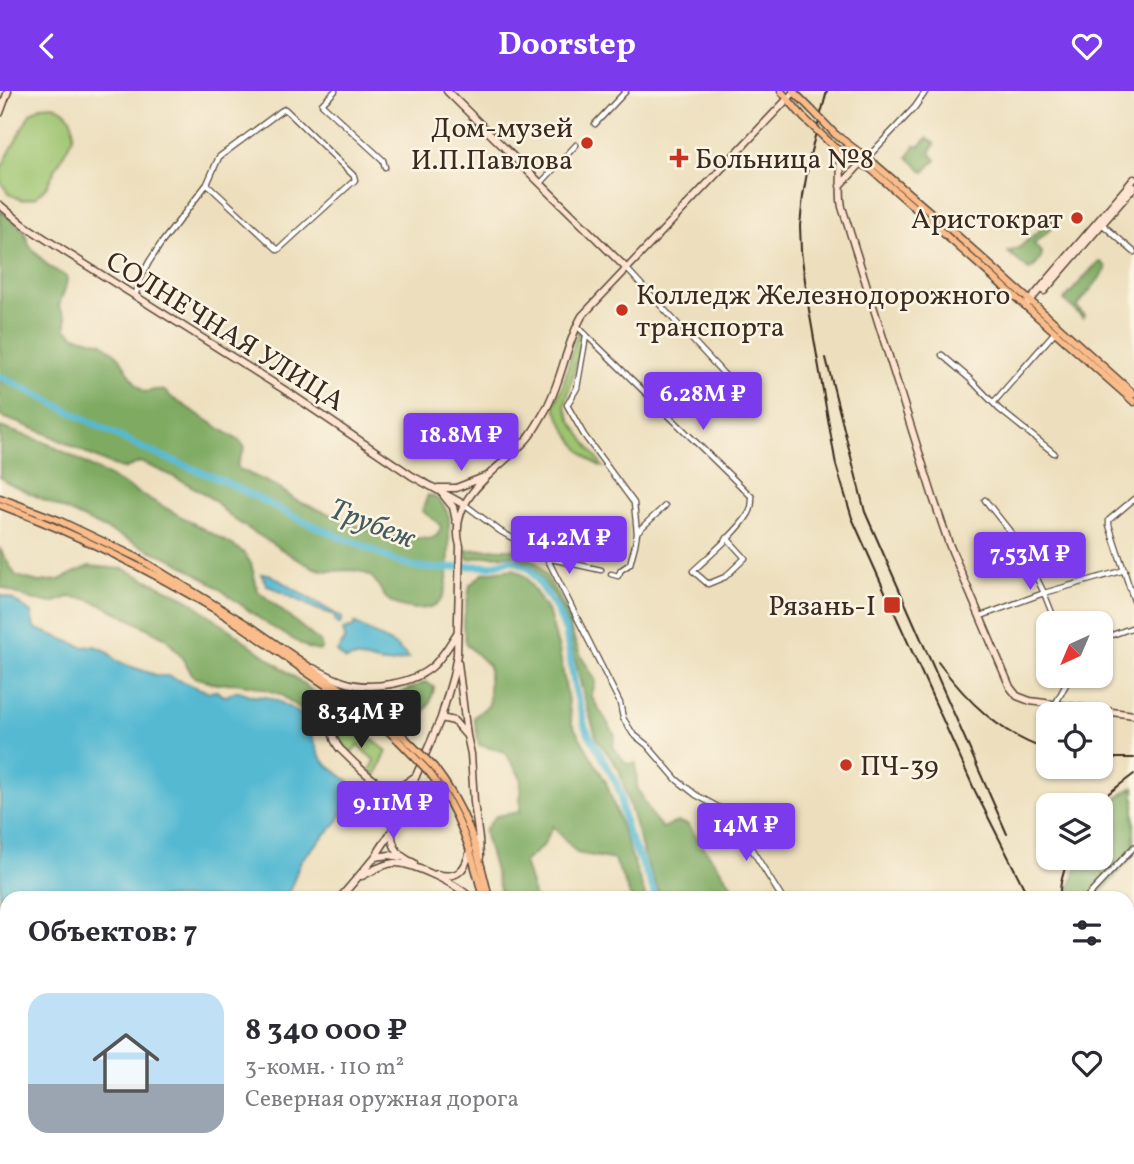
<!DOCTYPE html>
<html lang="ru">
<meta charset="utf-8">
<style>
body{margin:0;font-family:Vollkorn,serif;background:#f2f2f3;color:#2b2b33;height:100vh;display:flex;flex-direction:column;font-size:26px;white-space:nowrap}
*{box-sizing:border-box;margin:0}
p{font-size:23px;color:#7c7c81}
.icon{flex:none;width:38px;height:38px;fill:none;stroke:currentColor;stroke-width:2;stroke-linecap:round;stroke-linejoin:round}
.map{position:relative;flex:1;overflow:hidden}
.sheet{position:absolute;left:0px;top:800px;width:1134px;height:275px;display:flex;flex-direction:column;background:#fff;border-radius:21px 21px 0 0;box-shadow:0 2px 5px #0004}
.sheet>*{flex:none}
.needle{width:46px;rotate:224deg}
.buttons{position:absolute;left:1036px;top:520px;display:grid;gap:14px}
.buttons a{display:grid;place-items:center;width:77px;height:77px;border-radius:14px;background:#fff;box-shadow:0 2px 5px #0004;font-size:35px}
.price{position:absolute;translate:-50% -60px;padding:0 16px;border-radius:7px;background:#7c3aed;color:#fff;font-size:23px;line-height:46px;filter:drop-shadow(0 2px 4px #0008)}
.price::after{content:'';position:absolute;left:50%;top:42px;width:21px;height:16px;margin-left:-10px;background:inherit;clip-path:polygon(0 0,100% 0,50% 100%)}
.price.active{background:#222;color:#fff}
ul{padding:0;list-style:none}
li{display:flex;align-items:center;gap:21px;height:175px;padding:0 28px}
li+li{border-top:2px solid #e1e1e2}
li span{display:grid;place-items:center;flex:none;width:196px;height:140px;border-radius:21px;color:#555}
li>.icon{margin-inline-start:auto}
span .icon{width:84px;height:84px;fill:#fffc;stroke-width:1}
li b{font-size:30px}
h2{display:flex;justify-content:space-between;align-items:center;height:84px;padding:0 28px;font-size:30px}
header{display:flex;justify-content:space-between;align-items:center;height:91px;padding:0 28px;background:#7c3aed;color:#fff;font-size:32px;font-weight:700}
.map>svg:first-child{display:block}
</style>
<header><svg class="icon" aria-label="back" viewBox="0 0 24 24"><path d="M15 5l-7 7 7 7"/></svg>Doorstep<svg class="icon" aria-label="heart" viewBox="0 0 24 24"><path d="M12 20l-8-8c-3-5 5-10 8-4 3-6 11-1 8 4z"/></svg></header>
<div class="map">
<svg width="1134" height="1073" viewBox="0 0 1134 1073">
<rect width="100%" height="100%" fill="#fcf5e5"/>
<filter id="ink" filterUnits="userSpaceOnUse"><feTurbulence type="fractalNoise" baseFrequency=".0143" numOctaves="2"/><feDisplacementMap in="SourceGraphic" scale="14" xChannelSelector="R" yChannelSelector="G"/><feConvolveMatrix kernelMatrix="1 2 1 2 8 2 1 2 1" color-interpolation-filters="sRGB"/></filter>
<filter id="wash" filterUnits="userSpaceOnUse"><feTurbulence type="fractalNoise" baseFrequency=".00686" numOctaves="4" result="noise"/><feDisplacementMap in="SourceGraphic" scale="28" xChannelSelector="R" yChannelSelector="G"/><feGaussianBlur stdDeviation="1.57" result="paint"/><feColorMatrix in="noise" values="0 0 0 0 0 0 0 0 0 0 0 0 0 0 0 0 0 1.4 0 .05"/><feComposite in="paint" operator="in"/></filter>
<g filter="url(#wash)">
<rect width="100%" height="100%" fill="#eddfbd"/>
<path fill="#9dc470" stroke="#6c7747" stroke-width="2" d="M52,14C68,18 75,30 73,46L46,96L36,106L22,109L9,103L1,92V77L30,23L42,15Z
M578,240L583,245L565,315L571,330L603,376C581,369 562,334 554,314L563,295Z
M344,630L351,632L387,660L376,685L370,679L375,670L358,654L351,662L338,647L335,640L339,634Z"/>
<path fill="#7eaa62" stroke="#5c6a40" stroke-width="2" d="M927,47L935,53L930,62L936,69L924,81L908,66L915,54L920,55Z
M0,119L24,139L29,154L48,175L67,186C67,198 61,205 59,216L66,226V238L76,245L103,252L119,266L136,293L144,301C157,299 162,295 171,306L241,351L245,357L237,374L239,378L278,396L295,409L381,444L429,448C436,446 439,444 441,436L437,431L422,420L428,404C440,407 445,415 449,426C449,443 451,499 440,510C428,523 398,518 386,507C380,500 378,490 370,485C353,473 336,484 318,478C305,474 293,465 281,458C264,447 247,438 231,426C225,422 221,416 216,411C195,395 165,381 140,371L124,378L105,371L45,342L0,325Z
M1051,129H1054L1056,131L1055,134L1034,153L1042,162C1042,168 1034,177 1029,179L1008,161L1020,156Z
M1101,171L1106,176V179L1077,216L1084,224L1083,227L1064,209L1097,172Z
M0,336L44,351L70,364L236,456L245,463L251,473L258,500L320,551L322,557L319,560L308,557L267,533L209,490L170,467L152,460L8,392L0,386Z
M0,458L16,485L39,491L59,489L89,475L124,478L186,507L304,593L318,605L321,613L308,626L302,619L280,603L254,595L233,592L216,593L194,586L180,564L166,547L109,517L87,508L69,506L52,512L30,508L0,496Z
M498,458H514L538,473L559,505L571,529V540L580,563L596,590L591,605L615,644L613,655L626,673L636,672L637,696L652,725L662,737L677,731L687,733L741,807H661L645,768L619,678L597,648L584,606L566,530L555,506L534,478L515,464L488,465L468,468L466,459Z
M514,478L526,486L549,523L559,559L572,633L606,691L646,807H631L615,769L577,762L553,735L543,755L524,771L535,807H502L484,740L496,725L520,721L521,687L505,661L479,654L474,626L489,614V575L466,553L463,534L470,494L484,482Z
M426,591L434,596V598L430,611L420,628H417L404,619V615L398,611C399,598 415,596 426,591Z
M1134,696V763L1106,796L1092,807H1070V797L1080,767L1101,766C1101,756 1099,743 1101,732C1104,716 1119,704 1134,696Z"/>
<path fill="#54b9d2" stroke="#487278" stroke-width="2" d="M261,483H269L342,527L340,533L336,532L334,524L316,518L267,494Z
M0,504L12,508L31,522L34,537L83,556L94,555L103,558L109,562L115,569L126,574L159,585H168L208,601L217,600L221,604L227,605C240,595 239,602 253,605C258,606 264,605 270,607C285,612 297,622 310,629L312,633V646L319,664L326,673L347,689L351,693L352,702L338,730L301,769L290,799L286,807H7V1000L0,999Z
M354,532L396,555L409,567C403,569 397,571 392,572C376,574 361,562 346,569L337,561L345,547L343,539L354,536Z
M768,1068H884L878,1073H781Z"/>
<g fill="none" stroke-linecap="round" stroke-linejoin="round">
<path stroke="#54b9d2" stroke-width="2" d="M938,1068L951,1073"/>
<path stroke="#54b9d2" stroke-width="7" d="M0,285L144,358L226,391L303,430L342,447L359,453L395,470L416,476L440,478L468,475H490L510,469L518,471L530,478L556,517L566,541L575,597L585,636L616,691L621,705L622,719L628,743L652,795L656,807"/>
</g>
</g>
<g filter="url(#ink)">
<g fill="none" stroke-linecap="round" stroke-linejoin="round">
<g stroke="#564536" stroke-width="7">
<path id="street" d="M335,0L322,13L383,69L385,76
M595,33L626,0
M867,67L915,16L926,0
M541,92L576,54
M1102,133L1134,161
M627,178L733,293L752,322
M135,205L141,186L149,171L160,154L207,93L219,66L281,20L285,18L354,85L355,89L278,159L207,93
M577,235L752,406C752,412 752,417 749,422C740,439 708,466 693,480L708,493L725,486L745,467L727,447
M586,245L577,297L567,314L584,344L634,412L637,442L635,454L630,473L621,479L618,485L611,483
M942,264L970,288L999,318L1054,362
M994,311L1055,241
M1134,408L1109,429V434L1134,510
M985,409L1020,453L1044,502L1056,532
M464,413L500,440L547,467L601,479
M637,441L665,415
M547,467L620,612L623,627L633,643L647,654L677,689L696,704L718,716L738,736L782,807
M981,525L1044,502L1125,479
M1101,548L1134,536
M1055,614L1071,584
M1086,807L1134,756"/>
</g>
<g stroke="#564536" stroke-width="9">
<path id="secondary" d="M447,0L627,178
M0,22L8,0
M835,58C845,72 838,98 842,116L933,406L949,453L1010,596L1017,605L1030,610L1134,624
M840,95L864,69
M0,114L24,134L64,160L291,303L412,385L463,413
M1044,200L1134,96
M1028,212L1134,88
M438,397H456L484,386
M444,405L453,416L456,430
M458,572L467,645L471,663L474,711L479,748L480,766
M313,577C324,582 334,588 344,591C370,600 414,593 434,574C443,565 450,553 457,542
M441,627L454,630L467,645
M375,632C367,627 358,621 348,623C328,626 330,646 340,658C352,669 379,700 396,697C403,695 410,689 416,685
M392,741C391,757 400,766 414,772
M375,766L390,764L400,766
M437,783C458,789 466,778 470,759
M362,785C372,780 382,773 394,772C412,771 458,794 471,807
M340,807L375,766L393,738L441,627L453,585L457,563L460,455C446,407 499,379 527,348C534,340 539,330 545,320C562,290 565,255 582,225L794,1
M152,1073L155,1068"/>
</g>
<g stroke="#564536" stroke-width="9">
<path id="primary" d="M781,0L804,27
M793,0L812,19
M835,43L876,74L951,139L1134,303
M828,50L834,56L872,79L1134,311
M0,407L58,429L138,467L253,537L364,614L403,645
M0,414C77,443 150,479 221,522C250,540 277,560 305,580C337,602 371,623 399,650
M434,676C467,719 477,755 489,807
M429,681C459,719 472,761 483,807
M544,1068L546,1073
M551,1068L552,1073"/>
</g>
<use href="#street" stroke="#fff" stroke-width="4.5"/>
<use href="#secondary" stroke="#fde4d0" stroke-width="6"/>
<use href="#primary" stroke="#f9bc8a" stroke-width="6"/>
<path stroke="#3b2a1e" stroke-width="2" d="M827,0L810,64L803,105L800,135L801,160L809,219L836,374L852,427L891,514L975,700L1029,807
M826,267L865,421L1007,743
M938,571C967,610 1001,644 1048,659
M1101,667H1134
M1097,714L1109,702L1134,683
M1059,807L1061,791L1068,766
M1127,1019L1134,1034
M728,1068L743,1073
M1122,1068L1128,1073
M433,1073L461,1068
M919,1073L928,1068"/>
<g stroke="#564536" stroke-width="9" stroke-linecap="butt">
<path id="primary-bridge" d="M812,19L835,43
M804,27L828,50
M403,645L434,676
M399,650L429,681"/>
</g>
<use href="#primary-bridge" stroke="#f9bc8a" stroke-width="6"/>
</g>
</g>
<g fill="#c8321e" stroke="#fcf5e5" stroke-width="2.5">
<circle cx="587" cy="52" r="7"/>
<path d="M675.5 56.5h7v7h7v7h-7v7h-7v-7h-7v-7h7z"/>
<circle cx="1077" cy="127" r="7"/>
<circle cx="622" cy="219" r="7"/>
<rect x="883" y="505" width="18" height="18" rx="3.5"/>
<circle cx="846" cy="674" r="7"/>
</g>
<g text-anchor="middle" stroke-width="5" stroke-linejoin="round" paint-order="stroke">
<g font-size="28" fill="#3b2a1e" stroke="#fcf5e5" text-anchor="end">
<text x="573" y="46">Дом-музей<tspan x="573" dy="32">И.П.Павлова</tspan></text>
<text x="695" y="77" text-anchor="start">Больница №8</text>
<text x="1063" y="137">Аристократ</text>
<text x="636" y="213" text-anchor="start">Колледж Железнодорожного<tspan x="636" dy="32">транспорта</tspan></text>
<text x="876" y="524">Рязань-I</text>
<text x="860" y="684" text-anchor="start">ПЧ-39</text>
</g>
<g font-size="28" fill="#3b2a1e" stroke="#fcf5e5">
<text transform="translate(226 239) rotate(32)" y="10">СОЛНЕЧНАЯ УЛИЦА</text>
</g>
<g font-size="30" font-style="italic" fill="#445c5d" stroke="#fcf5e5">
<text transform="translate(373 432) rotate(21)" y="10">Трубеж</text>
</g>
</g>
</svg>
<div class="buttons">
<a><svg class="needle" viewBox="-14 -14 28 28"><path d="M0-13l5 13h-10z" fill="#e53935"/><path d="M0 13l5-13h-10z" fill="#7c7c81"/></svg></a>
<a><svg class="icon" aria-label="locate" viewBox="0 0 24 24"><circle cx="12" cy="12" r="6"/><path d="M12 2v4M12 18v4M2 12h4M18 12h4"/></svg></a>
<a><svg class="icon" aria-label="layers" viewBox="0 0 24 24"><path d="M12 4l9 5-9 5-9-5zM3 14l9 5 9-5"/></svg></a>
</div>
<b class="price" style="left:703px;top:341px">6.28M ₽</b>
<b class="price" style="left:461px;top:382px">18.8M ₽</b>
<b class="price" style="left:569px;top:485px">14.2M ₽</b>
<b class="price" style="left:1030px;top:501px">7.53M ₽</b>
<b class="price active" style="left:361px;top:659px">8.34M ₽</b>
<b class="price" style="left:393px;top:750px">9.11M ₽</b>
<b class="price" style="left:746px;top:772px">14M ₽</b>
<section class="sheet">
<h2>Объектов: 7<svg class="icon" aria-label="filters" viewBox="0 0 24 24"><path d="M4 7h16M4 17h16"/><circle cx="9" cy="7" r="2"/><circle cx="15" cy="17" r="2"/></svg></h2>
<ul>
<li><span style="background:linear-gradient(#bfe0f5 65%,#9aa5b1 0)"><svg class="icon" aria-label="home" viewBox="0 0 24 24"><path d="M3 11l9-7 9 7M6 9v11h12V9"/></svg></span><div><b>8 340 000 ₽</b><p>3-комн. · 110 m²</p><p>Северная оружная дорога</p></div><svg class="icon" aria-label="heart" viewBox="0 0 24 24"><path d="M12 20l-8-8c-3-5 5-10 8-4 3-6 11-1 8 4z"/></svg></li>
</ul>
</section>
</div>
